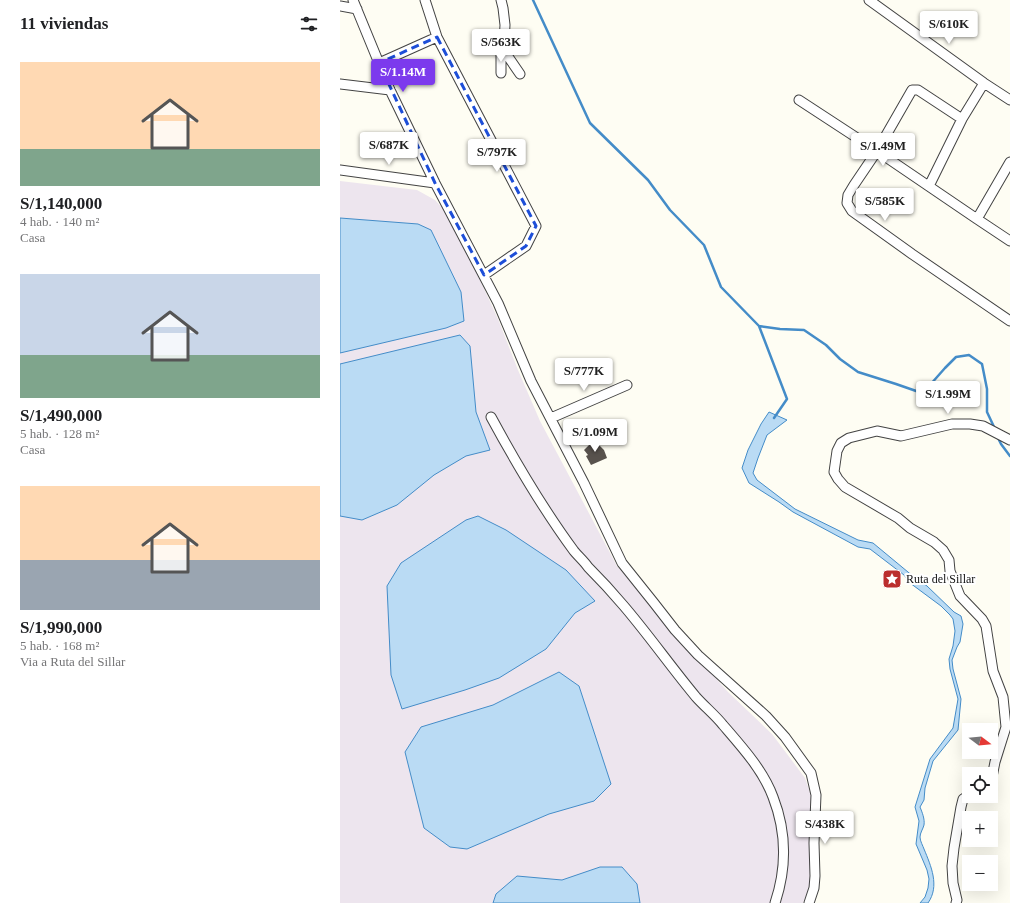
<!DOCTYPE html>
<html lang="es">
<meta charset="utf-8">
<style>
body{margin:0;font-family:"Times New Roman",serif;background:#f6f6f6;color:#202124;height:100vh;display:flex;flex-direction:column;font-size:15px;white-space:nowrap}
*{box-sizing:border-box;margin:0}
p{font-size:13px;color:#757577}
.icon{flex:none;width:22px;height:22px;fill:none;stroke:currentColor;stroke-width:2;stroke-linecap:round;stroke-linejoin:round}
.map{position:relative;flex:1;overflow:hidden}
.panel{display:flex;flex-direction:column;background:#fff;width:340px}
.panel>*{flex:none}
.needle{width:26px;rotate:106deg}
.fabs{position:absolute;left:622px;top:723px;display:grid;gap:8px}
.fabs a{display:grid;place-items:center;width:36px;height:36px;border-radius:0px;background:#fff;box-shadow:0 4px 16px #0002;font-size:20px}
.price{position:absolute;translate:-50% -34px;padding:0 9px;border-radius:4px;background:#fff;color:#222;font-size:13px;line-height:26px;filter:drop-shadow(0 1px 2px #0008)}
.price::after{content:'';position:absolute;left:50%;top:24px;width:12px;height:9px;margin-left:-6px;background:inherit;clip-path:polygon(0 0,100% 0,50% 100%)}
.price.on{background:#7c3aed;color:#fff}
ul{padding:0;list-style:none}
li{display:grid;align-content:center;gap:8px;height:212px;padding:0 20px}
li span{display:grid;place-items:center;height:124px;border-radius:0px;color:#555}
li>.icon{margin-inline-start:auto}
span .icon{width:72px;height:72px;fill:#fffc;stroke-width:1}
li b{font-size:17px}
h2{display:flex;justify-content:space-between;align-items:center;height:48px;padding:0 20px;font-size:17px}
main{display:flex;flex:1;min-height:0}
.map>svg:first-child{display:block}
</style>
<main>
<section class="panel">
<h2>11 viviendas<svg class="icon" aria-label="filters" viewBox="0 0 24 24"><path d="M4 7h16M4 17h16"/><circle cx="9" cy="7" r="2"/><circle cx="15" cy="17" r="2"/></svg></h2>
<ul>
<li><span style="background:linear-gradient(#ffd9b3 70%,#7fa58c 0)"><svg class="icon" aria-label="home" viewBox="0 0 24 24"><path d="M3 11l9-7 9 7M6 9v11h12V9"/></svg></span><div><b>S/1,140,000</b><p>4 hab. · 140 m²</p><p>Casa</p></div></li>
<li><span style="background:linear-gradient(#c9d6e8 65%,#7fa58c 0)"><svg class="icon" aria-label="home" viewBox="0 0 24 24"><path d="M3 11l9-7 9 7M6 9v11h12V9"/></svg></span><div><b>S/1,490,000</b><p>5 hab. · 128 m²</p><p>Casa</p></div></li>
<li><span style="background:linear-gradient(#ffd9b3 60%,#9aa5b1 0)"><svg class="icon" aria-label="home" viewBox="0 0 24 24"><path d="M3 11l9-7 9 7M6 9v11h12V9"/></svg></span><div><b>S/1,990,000</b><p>5 hab. · 168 m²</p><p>Via a Ruta del Sillar</p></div></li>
</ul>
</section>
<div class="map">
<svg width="670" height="903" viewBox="0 0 670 903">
<rect width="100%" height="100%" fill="#fefdf3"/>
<path fill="#ede5ee" d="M0,181L77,190L95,200L105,211L129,256L158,319L178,370L200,421L277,566L388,692L432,734L465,778L472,798L470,847L471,876L468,891L463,903H0Z"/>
<path fill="#badbf4" stroke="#448cc8" d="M0,218L78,224L91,230L121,292L124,321L106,328L0,353Z
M120,335L130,346L136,412L150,450L126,456L94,475L57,505L22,520L0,516V364Z
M429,412L447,420L427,435L418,458L413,473L417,480L455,509L518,540L533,543L574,577L587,586L614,612L621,616L623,624L620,642L617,647L612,660L613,669L621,699L618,730L593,761L585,788L584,800L580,807C582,812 585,819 584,825C583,829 580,833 580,837C580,841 583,846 584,849C591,866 600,886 588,903H580L585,897L588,888L589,879L587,870L576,844L579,821L575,807L590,759L613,728L618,699L610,669L609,659L613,646L615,631L613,619L610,615L601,606L570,583L564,575L530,549L518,547L453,512L439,502L409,483L402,468L408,450L421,424Z
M138,516L166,530L226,570L255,601L235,613L206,649L159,678L125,690L62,709L51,675L47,586L61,563L126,520Z
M219,672L239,686L271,784L254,801L209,814L127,849L110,847L84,828L65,752L81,727L153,705Z
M260,867H282L297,884L300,903H153L156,894L177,876L222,880Z"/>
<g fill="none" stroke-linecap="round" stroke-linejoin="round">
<path stroke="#448cc8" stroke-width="2.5" d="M193,0L250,123L308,180L330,210L364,245L381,287L419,326L447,399L434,418
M419,326L440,329L464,330L486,345L500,359L518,372L556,384L579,392L590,385L605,368L616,357L629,355L642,364L647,389V412L655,429
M658,438L661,444L670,456"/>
</g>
<path fill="#58524d" d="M254,440L264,450L267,458L251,465L246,456L248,455L244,450Z"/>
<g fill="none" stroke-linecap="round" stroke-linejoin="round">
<g stroke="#434343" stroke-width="11">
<path id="minor" d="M13,0L50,90L95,183L158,303L191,381L244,483L282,563L314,603L335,630L358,655L426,716L445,737L471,773L476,795L474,843L475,876L474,888L469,903
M85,0L97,37L196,226L186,246L144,275
M161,0L163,8L165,25L164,42L161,56V73
M529,0L644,83L670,100
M0,6L17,9
M165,45L167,55L180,74
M39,63L97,37
M0,84L50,90
M459,100L537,151L637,219
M622,119L578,90H572L537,151L514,185L508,195L507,203L512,211L572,254L670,321
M670,162L637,219L670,241
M0,170L95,183
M589,186L622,119L644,83
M151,417C176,463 203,509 234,551C238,556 244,561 248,567C260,579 272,592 283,605C308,634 331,667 356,697C365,707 375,715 383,725C402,747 423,770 433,797C447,833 447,867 435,903
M211,418L287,385
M651,782L655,762L666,727L663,697L653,671L646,626L642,619L620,596L610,571L609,560L603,550L594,542L570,528L558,518L505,487L498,479L494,472L497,451L501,443L509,438L537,431L561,436L612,424H630L643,426L670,440
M616,903L617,900L613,883L612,866L614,848L621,807L623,799L629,795"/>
</g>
<use href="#minor" stroke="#fff" stroke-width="9"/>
</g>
<path fill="none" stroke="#1d4ed8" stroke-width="3" stroke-dasharray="8 5" stroke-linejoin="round" d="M97,37L196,226L186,246L144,275L95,183L39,63Z"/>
<defs>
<g id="sight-square" transform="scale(1)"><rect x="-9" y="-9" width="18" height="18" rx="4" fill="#bb2e2d" stroke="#fff"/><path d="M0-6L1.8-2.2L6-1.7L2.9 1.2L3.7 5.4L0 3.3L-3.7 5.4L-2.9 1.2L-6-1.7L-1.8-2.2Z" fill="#fff"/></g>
</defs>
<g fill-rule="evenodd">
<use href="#sight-square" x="552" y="579"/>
</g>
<g text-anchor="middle" stroke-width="4" stroke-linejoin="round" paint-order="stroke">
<g font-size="12" fill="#101010" stroke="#fff" text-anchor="start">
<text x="566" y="583">Ruta del Sillar</text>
</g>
</g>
</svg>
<div class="fabs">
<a><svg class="needle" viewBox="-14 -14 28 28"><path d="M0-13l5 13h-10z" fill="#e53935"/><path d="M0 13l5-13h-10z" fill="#757577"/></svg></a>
<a><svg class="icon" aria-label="locate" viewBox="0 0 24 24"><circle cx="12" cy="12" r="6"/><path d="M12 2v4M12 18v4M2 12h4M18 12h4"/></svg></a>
<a>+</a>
<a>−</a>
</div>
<b class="price" style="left:609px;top:45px">S/610K</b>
<b class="price" style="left:161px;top:63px">S/563K</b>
<b class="price on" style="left:63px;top:93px">S/1.14M</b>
<b class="price" style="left:49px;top:166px">S/687K</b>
<b class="price" style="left:543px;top:167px">S/1.49M</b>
<b class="price" style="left:157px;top:173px">S/797K</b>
<b class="price" style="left:545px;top:222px">S/585K</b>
<b class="price" style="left:244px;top:392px">S/777K</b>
<b class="price" style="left:608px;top:415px">S/1.99M</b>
<b class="price" style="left:255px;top:453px">S/1.09M</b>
<b class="price" style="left:485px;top:845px">S/438K</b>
</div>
</main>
